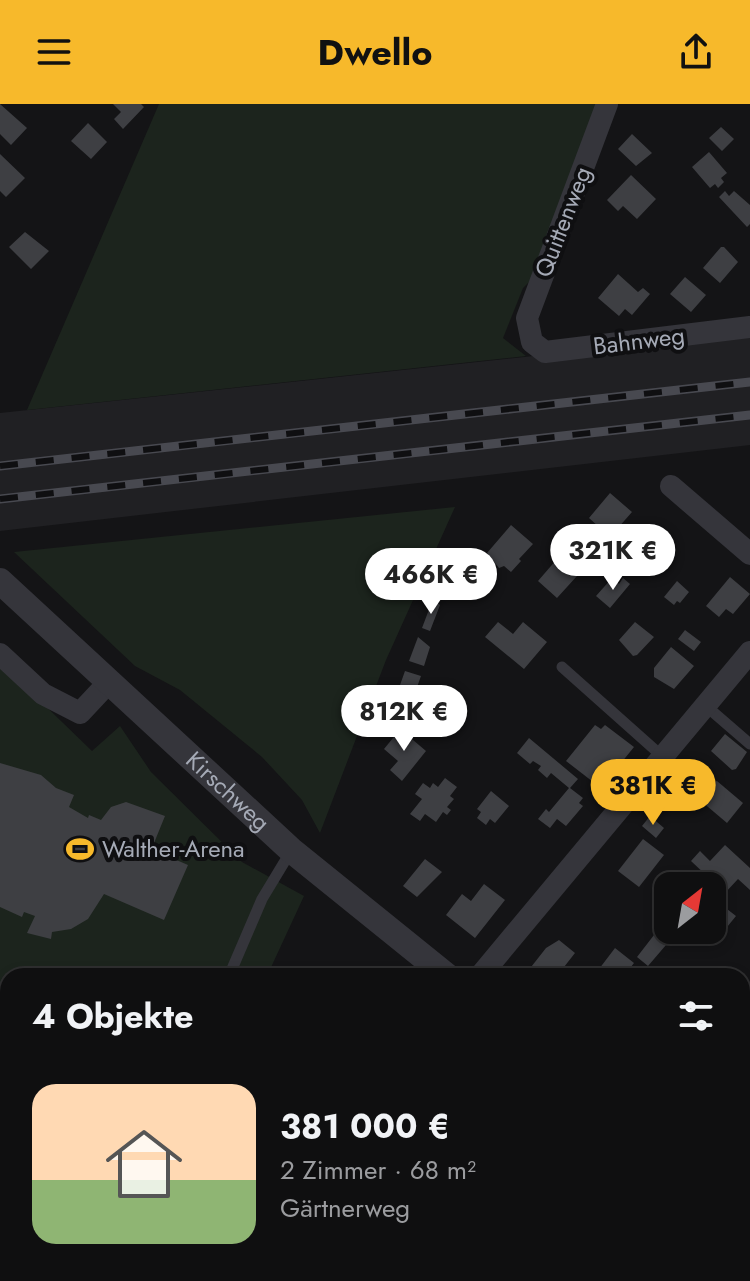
<!DOCTYPE html>
<html lang="de">
<meta charset="utf-8">
<style>
body{margin:0;font-family:Jost,sans-serif;background:#1d1d1e;color:#f1f3f6;height:100vh;display:flex;flex-direction:column;font-size:30px;white-space:nowrap}
*{box-sizing:border-box;margin:0}
p{font-size:26px;color:#9b9c9f}
.icon{flex:none;width:44px;height:44px;fill:none;stroke:currentColor;stroke-width:2;stroke-linecap:round;stroke-linejoin:round}
.map{position:relative;flex:1;overflow:hidden}
.side{position:absolute;left:0px;top:864px;width:750px;height:314px;display:flex;flex-direction:column;background:#0f0f10;border-radius:24px 24px 0 0;box-shadow:0 4px 12px #0003,0 0 0 2px #2f2f30}
.side>*{flex:none}
.needle{width:52px;rotate:31deg}
.fabs{position:absolute;left:654px;top:768px;display:grid;gap:16px}
.fabs a{display:grid;place-items:center;width:72px;height:72px;border-radius:16px;background:#0f0f10;box-shadow:0 4px 12px #0003,0 0 0 2px #2f2f30;font-size:40px}
.price{position:absolute;translate:-50% -68px;padding:0 18px;border-radius:28px;background:#fff;color:#222;font-size:26px;line-height:52px;filter:drop-shadow(0 2px 4px #0008)}
.price::after{content:'';position:absolute;left:50%;top:48px;width:24px;height:18px;margin-left:-12px;background:inherit;clip-path:polygon(0 0,100% 0,50% 100%)}
.price.selected{background:#f7b92b;color:#111}
ul{padding:0;list-style:none}
li{display:flex;align-items:center;gap:24px;height:200px;padding:0 32px}
li+li{border-top:2px solid #2f2f30}
li span{display:grid;place-items:center;flex:none;width:224px;height:160px;border-radius:24px;color:#555}
li>.icon{margin-inline-start:auto}
span .icon{width:96px;height:96px;fill:#fffc;stroke-width:1}
li b{font-size:34px}
h2{display:flex;justify-content:space-between;align-items:center;height:96px;padding:0 32px;font-size:34px}
header{display:flex;justify-content:space-between;align-items:center;height:104px;padding:0 32px;background:#f7b92b;color:#111;font-size:36px;font-weight:700}
.map>svg:first-child{display:block}
</style>
<header><svg class="icon" aria-label="menu" viewBox="0 0 24 24"><path d="M4 6h16M4 12h16M4 18h16"/></svg>Dwello<svg class="icon" aria-label="share" viewBox="0 0 24 24"><path d="M12 15V3M7 8l5-5 5 5M5 13v7h14v-7"/></svg></header>
<div class="map">
<svg width="750" height="1177" viewBox="0 0 750 1177">
<rect width="100%" height="100%" fill="#141416"/>
<path fill="#202023" d="M750,229V341L0,427V309Z"/>
<path fill="#1c241d" d="M159,0H601L531,176L523,184L503,234L526,252L27,306Z
M455,403L386,556L320,729L302,696L262,653L180,586L135,562L14,448Z
M0,558L92,647L120,622L151,668L242,758L304,792L267,872H8V1015H0Z
M0,1064L8,1065V1170H742V1123L750,1127V1177H0Z"/>
<path fill="#3e3f43" d="M0,0L27,24L11,41L0,30Z
M113,0H141L144,3L123,25L114,15L121,8Z
M88,19L107,38L91,55L71,37Z
M721,23L734,35L722,47L709,34Z
M632,30L652,49L636,62L618,45Z
M709,48L727,69L721,74L724,78L718,84L715,80L710,84L692,63Z
M0,50L25,74L6,93L0,87Z
M631,71L656,95L637,115L623,102L618,107L607,96Z
M725,87L729,92L734,87L750,101V120L747,123L719,93Z
M25,128L49,147L31,165L9,143Z
M721,143H724L738,158L720,179L703,164Z
M618,170L638,188L643,184L650,190L632,211L625,205L619,212L598,194Z
M685,173L706,191L691,208L670,190Z
M610,389L632,408L610,433L589,414Z
M511,421L533,440L519,455L521,457L511,468L504,462L499,464L487,449Z
M448,455L488,488L483,494L471,483L467,487L443,467Z
M557,455L577,472L557,494L538,477Z
M730,473L750,490L733,510L726,505L719,513L706,502Z
M612,474L619,480L623,474L630,480L610,504L596,492Z
M677,477L689,488L680,499L677,497L674,501L664,493Z
M433,495L440,501L430,527L422,524Z
M498,518L513,530L523,518L547,538L524,565L485,533Z
M635,518L654,533L637,551L633,552L619,536Z
M685,526L701,538L694,547L678,535Z
M418,533L430,543L424,562L409,557Z
M671,543L694,562L674,585L654,573V564Z
M405,567L421,572L416,586L400,581Z
M595,621L601,625L605,621L634,643L617,664L613,661L597,681L566,657Z
M402,623L408,628L406,630L426,647L402,677L390,666L398,657L384,645Z
M725,630L747,648L736,665L732,666L711,647Z
M529,634L578,675L570,684L583,694L579,699L583,702L566,722L557,715L550,724L538,715L546,705L549,708L569,684L551,669L547,674L538,666L541,662L533,657L530,660L517,649Z
M0,659L41,671L56,684L74,691L69,703L88,714L89,711L101,716L111,703L126,698L165,712L154,739L161,742L158,748L188,761L164,816L104,790L88,815L71,825L52,828L51,835L27,829L35,812L24,808L22,813L0,803Z
M445,674L457,683L450,692L454,695L447,703L451,706L447,711L443,708L436,718L425,710L420,717L410,710L422,695L415,690L423,679L430,684L433,679L438,683Z
M717,677L743,699L727,719L701,697L711,679Z
M491,687L509,702L495,719L490,715L486,721L477,714L481,708L477,705Z
M650,712L664,724L656,734L642,722Z
M643,735L664,751L639,783L618,767Z
M725,741L750,764V786L738,775L725,789L691,757L700,747L710,757Z
M425,755L442,768L417,793L403,782Z
M484,780L505,796L475,834L446,811L462,790L471,797Z
M718,798L736,812L719,833L712,828V805Z
M654,831L666,841L648,862L637,853Z
M559,836L575,849L557,872H524L546,844Z
M615,844L634,859L624,872H600L596,869Z"/>
<g fill="none" stroke-linecap="round" stroke-linejoin="round">
<path stroke="#35353b" stroke-width="11" d="M562,563L663,653
M706,602L750,640
M229,872L262,795L291,747"/>
<path stroke="#35353b" stroke-width="22" d="M607,0L527,214L532,238L545,248L750,223
M671,382L750,450
M0,550L43,590L80,609L109,578
M480,872L750,548
M742,1054L750,1053"/>
<g stroke="#35353b" stroke-width="26">
<path id="s1" d="M0,477L291,746L447,872"/>
<path d="M0,1045L8,1046"/>
<path d="M742,1095L750,1100"/>
</g>
<g stroke="#484950" stroke-width="9">
<path id="rail" d="M0,362L750,278
M0,395L750,311"/>
</g>
<use href="#rail" stroke="#0f0f11" stroke-width="6" stroke-dasharray="18" stroke-linecap="butt"/>
</g>
<defs>
<g id="stadium-bare" transform="scale(2.16)"><path d="M0-5a6.5 5 0 1 0 0 10a6.5 5 0 1 0 0-10ZM-3.5-1.8h7v3.6h-7Z" fill="#f7b92b" stroke="#0f0f11" stroke-width="2.5" paint-order="stroke"/></g>
</defs>
<g fill-rule="evenodd">
<use href="#stadium-bare" x="80" y="745"/>
</g>
<g text-anchor="middle" stroke-width="8" stroke-linejoin="round" paint-order="stroke">
<g font-size="24" fill="#a5aab6" stroke="#0f0f11">
<text transform="translate(563 118) rotate(-69)" y="8">Quittenweg</text>
<text transform="translate(639 237) rotate(-7)" y="8">Bahnweg</text>
<text dy="8" stroke="none"><textPath href="#s1" startOffset="310">Kirschweg</textPath></text>
</g>
<g font-size="24" fill="#a5aab6" stroke="#0f0f11" text-anchor="start">
<text x="102" y="753">Walther-Arena</text>
</g>
</g>
</svg>
<div class="fabs">
<a><svg class="needle" viewBox="-14 -14 28 28"><path d="M0-13l5 13h-10z" fill="#e53935"/><path d="M0 13l5-13h-10z" fill="#9b9c9f"/></svg></a>
</div>
<b class="price" style="left:613px;top:488px">321K €</b>
<b class="price" style="left:431px;top:512px">466K €</b>
<b class="price" style="left:404px;top:649px">812K €</b>
<b class="price selected" style="left:653px;top:723px">381K €</b>
<section class="side">
<h2>4 Objekte<svg class="icon" aria-label="filters" viewBox="0 0 24 24"><path d="M4 7h16M4 17h16"/><circle cx="9" cy="7" r="2"/><circle cx="15" cy="17" r="2"/></svg></h2>
<ul>
<li><span style="background:linear-gradient(#ffd9b3 60%,#8fb573 0)"><svg class="icon" aria-label="home" viewBox="0 0 24 24"><path d="M3 11l9-7 9 7M6 9v11h12V9"/></svg></span><div><b>381 000 €</b><p>2 Zimmer · 68 m²</p><p>Gärtnerweg</p></div></li>
</ul>
</section>
</div>
